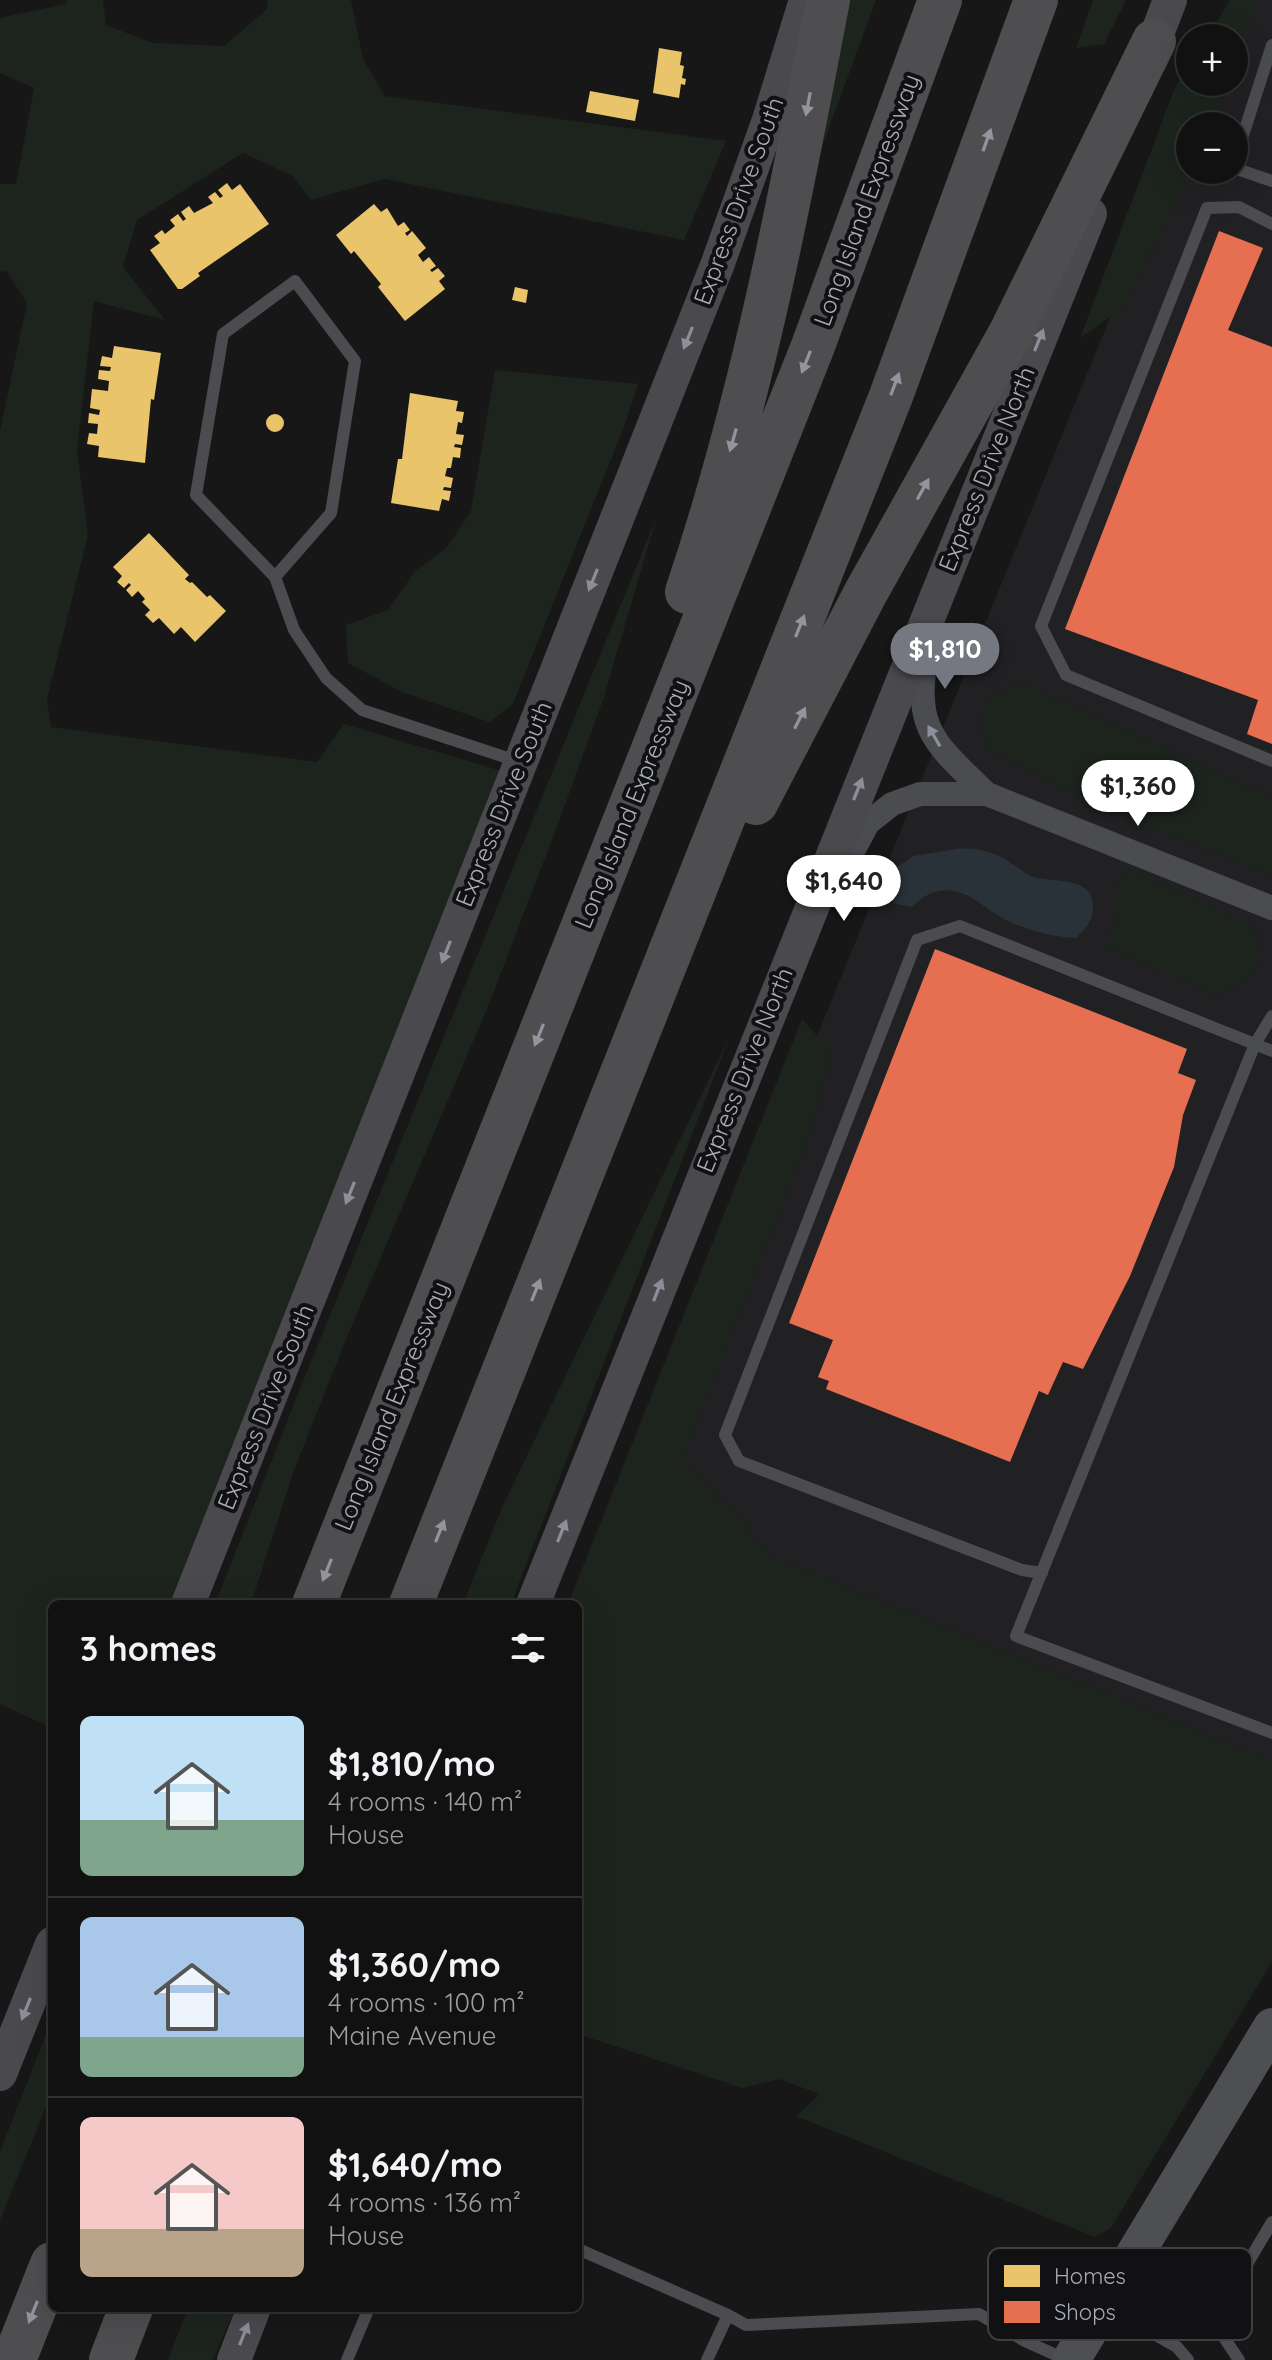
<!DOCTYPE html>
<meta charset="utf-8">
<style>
body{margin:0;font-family:Quicksand,sans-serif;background:#1e1f1f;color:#f1f3f6;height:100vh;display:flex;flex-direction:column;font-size:30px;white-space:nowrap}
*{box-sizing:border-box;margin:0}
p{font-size:26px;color:#9c9d9f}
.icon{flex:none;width:44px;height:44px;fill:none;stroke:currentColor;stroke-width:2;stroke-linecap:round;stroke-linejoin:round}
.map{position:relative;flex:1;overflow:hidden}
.sheet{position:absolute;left:48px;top:1600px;width:534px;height:712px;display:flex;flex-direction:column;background:#111;border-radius:12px;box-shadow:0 8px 32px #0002,0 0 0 2px #303131}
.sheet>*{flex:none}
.controls{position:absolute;left:1176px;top:24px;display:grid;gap:16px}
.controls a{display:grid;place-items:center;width:72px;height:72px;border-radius:50%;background:#111;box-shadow:0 8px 32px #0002,0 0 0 2px #303131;font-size:40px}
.price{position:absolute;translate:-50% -68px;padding:0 18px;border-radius:28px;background:#fff;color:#222;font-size:26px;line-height:52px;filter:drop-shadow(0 2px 4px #0008)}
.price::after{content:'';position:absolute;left:50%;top:48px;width:24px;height:18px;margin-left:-12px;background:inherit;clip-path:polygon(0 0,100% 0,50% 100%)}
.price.selected{background:#757880;color:#fff}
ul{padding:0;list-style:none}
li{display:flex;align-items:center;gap:24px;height:200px;padding:0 32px}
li+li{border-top:2px solid #303131}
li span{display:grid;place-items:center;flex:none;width:224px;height:160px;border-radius:12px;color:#555}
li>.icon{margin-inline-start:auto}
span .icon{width:96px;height:96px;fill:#fffc;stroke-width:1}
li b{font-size:34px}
h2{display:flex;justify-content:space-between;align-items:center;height:96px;padding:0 32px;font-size:34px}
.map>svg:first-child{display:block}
</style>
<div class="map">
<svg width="1272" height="2360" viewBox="0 0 1272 2360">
<rect width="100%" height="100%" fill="#171717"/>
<path fill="#212123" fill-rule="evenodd" d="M1240,0H1272V1778L625,1507L1206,82H1234V38ZM1190,126H1234V170H1190Z"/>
<path fill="#1d241e" d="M68,0H103L106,25L153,43L224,46L267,9L268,0H351L363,59L385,96L726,141L684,240L385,179L311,200L293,176L243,153L137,220L123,267L165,320L94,301L77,450L88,536L47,699L51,727L317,762L344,724L515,775L175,1604H52V1728L0,1704V431L27,303L7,272L0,271V184H16L34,88L0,73V18L65,4Z
M846,0H876L805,193Z
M1093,0H1126L1104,44L1076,48Z
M1230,0H1257L1234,69V38H1207Z
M1190,63V82H1229L1211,126H1190V170H1193L1126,305L1080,338L1176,85Z
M495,370L638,384L626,422L513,704L489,722L402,692L348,663L346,625L388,610L415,571L447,547L471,511Z
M657,516L603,700L555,832L489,1004L349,1332L294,1470L251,1604H215L301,1386Z
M1023,683L1272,797V875L1080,799L986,747L980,722L989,697Z
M1131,870L1254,928C1272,967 1247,983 1214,995L1104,946L1116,925L1115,890Z
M802,1019L831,1051L811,1131L682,1460L723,1503L745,1519L753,1539L773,1557L1272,1761V1962L1111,2228L1095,2237L796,2116L820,2094L779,2079L742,2088L578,2034V1604H568Z
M730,1036L511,1604H463L504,1503Z
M52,2019V2092L0,2220V2152Z
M188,2308H235L213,2360H168Z"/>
<path fill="#2a3239" d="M956,849C979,847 996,852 1015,866C1021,869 1025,874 1031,876C1049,884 1093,874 1093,906C1093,920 1086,929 1076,938C1052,937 1020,929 999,916C978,903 959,883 932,893C925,895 917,903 911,907L893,903L887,893L891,870L914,856Z"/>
<path fill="#e9c46a" d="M659,48L682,52L680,65L684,66L682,78L686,79L685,85L681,84L679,98L653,93Z
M590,91L639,100L635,121L586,112Z
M227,183L232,190L240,184L269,224L198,273L200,276L182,289H178L150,250L160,243L154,236L162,230L165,234L175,226L170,220L178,214L183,221L186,219L181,212L189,206L194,213L213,203L208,197L215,192L220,198L223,196L218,190Z
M374,204L381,212L387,208L398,226L404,222L410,230L405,233L407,236L412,231L426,248L418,255L423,262L429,257L436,266L430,270L432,272L438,268L445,276L439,281L445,289L405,321L378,287L381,284L354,251L351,254L336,235Z
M515,287L528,290L526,303L512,300Z
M114,346L161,353L154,400L151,399L145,463L98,457L99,446L87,444L89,433L97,434L98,424L88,423L89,413L99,415L100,410L90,408L92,389L108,391L109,381L98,379L99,370L110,371L111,367L100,366L102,356L112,358Z
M410,393L458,401L456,411L464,412L462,423L458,422L456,434L464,435L462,445L455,444L454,447L461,448L460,458L453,457L451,468H447L445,476L453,478L451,488L444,487L443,490L451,491L449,501L442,499L439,511L391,503L398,459H402Z
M266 423a9 9 0 1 1 18 0a9 9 0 1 1-18 0Z
M149,533L189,575L185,579L190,583L192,582L207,597L210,595L226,611L195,642L181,627L174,634L159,618L153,623L145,615L150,610L142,602L145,599L138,591L132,597L126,590L131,585L129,583L124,588L117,582L122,576L113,567Z"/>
<path fill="#e76f51" d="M1219,231L1263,248L1228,330L1272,347V744L1247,734L1258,700L1065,629Z
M935,949L1187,1049L1178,1073L1196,1080L1183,1115L1174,1167L1130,1276L1083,1369L1063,1362L1048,1395L1039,1391L1010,1462L826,1389L829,1381L818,1377L833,1340L789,1323Z"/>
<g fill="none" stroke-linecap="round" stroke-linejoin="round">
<path stroke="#4b4c50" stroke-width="12" d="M1234,163L1272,45
M1234,168L1272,181
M1272,224L1239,207L1207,208L1041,626L1066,675L1272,761
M295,281L355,361L331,513L275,577L196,495L223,334Z
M275,577L294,630L326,678L362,710L517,761
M1272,1016L1255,1044L1016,1636L1272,1733
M1042,1573L1022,1570L739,1461L725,1435L917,940L960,926L1272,1051
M578,2249L728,2315
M1128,2274L1188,2308L1207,2312L1222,2303L1228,2296L1272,2222
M1108,2308L1177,2347L1188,2360
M1207,2312L1239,2360
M347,2360L369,2308
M707,2360L728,2315L746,2325L979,2314L1025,2341L1067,2360"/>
<path stroke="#4b4c50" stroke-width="24" d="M928,648C912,728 932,741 987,794
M844,868L868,823L892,804L920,794H987L1272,908"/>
<path stroke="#4a4a4e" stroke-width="34" d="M1146,63L1170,0
M188,1604L718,263L769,120L806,0
M533,1604L1090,214
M0,2074L52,1944
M234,2360L254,2308"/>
<path stroke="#4d4f52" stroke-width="38" d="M1071,2360L1272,2027"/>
<path stroke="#4e4e51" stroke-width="44" d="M687,592C752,399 790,200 828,0
M756,803L865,594L1011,332L1154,41
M314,1604L813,346L940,0
M411,1604L891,396L1036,0
M14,2360L52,2264
M111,2360L131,2308"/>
</g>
<defs><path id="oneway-solid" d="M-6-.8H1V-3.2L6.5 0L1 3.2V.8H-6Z" transform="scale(2)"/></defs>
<g fill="#92959e">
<use href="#oneway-solid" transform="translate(808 104) rotate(101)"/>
<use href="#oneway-solid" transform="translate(987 140) rotate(-70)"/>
<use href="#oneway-solid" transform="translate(806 362) rotate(112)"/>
<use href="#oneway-solid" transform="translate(895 384) rotate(-69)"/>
<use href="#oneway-solid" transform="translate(733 440) rotate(106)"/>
<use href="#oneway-solid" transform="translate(923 489) rotate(-61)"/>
<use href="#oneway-solid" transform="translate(800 626) rotate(-68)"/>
<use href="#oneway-solid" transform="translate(800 718) rotate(-63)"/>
<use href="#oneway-solid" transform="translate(539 1035) rotate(112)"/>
<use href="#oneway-solid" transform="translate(536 1290) rotate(-68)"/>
<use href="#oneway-solid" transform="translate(440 1531) rotate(-68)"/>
<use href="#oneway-solid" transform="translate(327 1570) rotate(112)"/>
<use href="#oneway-solid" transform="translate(33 2312) rotate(112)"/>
</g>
<g fill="#8c8f98">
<use href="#oneway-solid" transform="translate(688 338) rotate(112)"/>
<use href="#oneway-solid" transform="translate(1039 340) rotate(-68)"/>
<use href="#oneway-solid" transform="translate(593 580) rotate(112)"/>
<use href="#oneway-solid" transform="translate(858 789) rotate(-68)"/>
<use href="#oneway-solid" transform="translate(446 952) rotate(112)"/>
<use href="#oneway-solid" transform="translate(350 1193) rotate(112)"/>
<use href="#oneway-solid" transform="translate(658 1290) rotate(-68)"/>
<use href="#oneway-solid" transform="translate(562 1531) rotate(-68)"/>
<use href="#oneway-solid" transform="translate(26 2009) rotate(112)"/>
<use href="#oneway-solid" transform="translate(244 2334) rotate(-68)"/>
</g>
<use fill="#8c9099" href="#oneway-solid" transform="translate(934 736) rotate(-120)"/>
<g text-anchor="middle" stroke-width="8" stroke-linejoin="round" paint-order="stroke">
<g font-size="24" fill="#a8adb8" stroke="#111113">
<text transform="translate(867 200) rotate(-70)" y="8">Long Island Expressway</text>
<text transform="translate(739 201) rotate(-70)" y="8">Express Drive South</text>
<text transform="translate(987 469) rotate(-68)" y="8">Express Drive North</text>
<text transform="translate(504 804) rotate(-68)" y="8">Express Drive South</text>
<text transform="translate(632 804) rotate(-68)" y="8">Long Island Expressway</text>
<text transform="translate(745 1070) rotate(-68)" y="8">Express Drive North</text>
<text transform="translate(392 1406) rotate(-68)" y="8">Long Island Expressway</text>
<text transform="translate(266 1407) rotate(-68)" y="8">Express Drive South</text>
</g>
</g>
<rect x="988" y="2248" width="264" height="92" rx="12" fill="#111113" stroke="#3e4045" stroke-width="2"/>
<rect x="1004" y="2265" width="36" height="22" fill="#e9c46a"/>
<rect x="1004" y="2301" width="36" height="22" fill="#e76f51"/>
<g font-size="22" fill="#a8adb8">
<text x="1054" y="2284">Homes</text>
<text x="1054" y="2320">Shops</text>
</g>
</svg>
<div class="controls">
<a>+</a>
<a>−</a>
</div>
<b class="price selected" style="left:945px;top:691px">$1,810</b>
<b class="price" style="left:1138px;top:828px">$1,360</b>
<b class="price" style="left:844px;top:923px">$1,640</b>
<section class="sheet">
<h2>3 homes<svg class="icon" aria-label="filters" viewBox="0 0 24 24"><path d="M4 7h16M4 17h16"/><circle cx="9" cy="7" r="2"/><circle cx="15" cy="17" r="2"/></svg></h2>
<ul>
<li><span style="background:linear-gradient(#bfe0f5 65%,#7fa58c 0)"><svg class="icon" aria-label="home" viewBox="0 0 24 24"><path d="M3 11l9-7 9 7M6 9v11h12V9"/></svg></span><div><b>$1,810/mo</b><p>4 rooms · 140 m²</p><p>House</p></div></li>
<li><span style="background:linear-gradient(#a9c7e8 75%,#7fa58c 0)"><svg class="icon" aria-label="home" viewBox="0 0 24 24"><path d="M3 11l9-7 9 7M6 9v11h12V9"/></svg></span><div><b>$1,360/mo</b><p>4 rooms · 100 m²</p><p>Maine Avenue</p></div></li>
<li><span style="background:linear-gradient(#f6c9c9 70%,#b9a48a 0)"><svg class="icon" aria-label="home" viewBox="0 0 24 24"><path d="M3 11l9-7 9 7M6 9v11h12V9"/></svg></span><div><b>$1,640/mo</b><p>4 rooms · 136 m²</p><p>House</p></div></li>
</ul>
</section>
</div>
